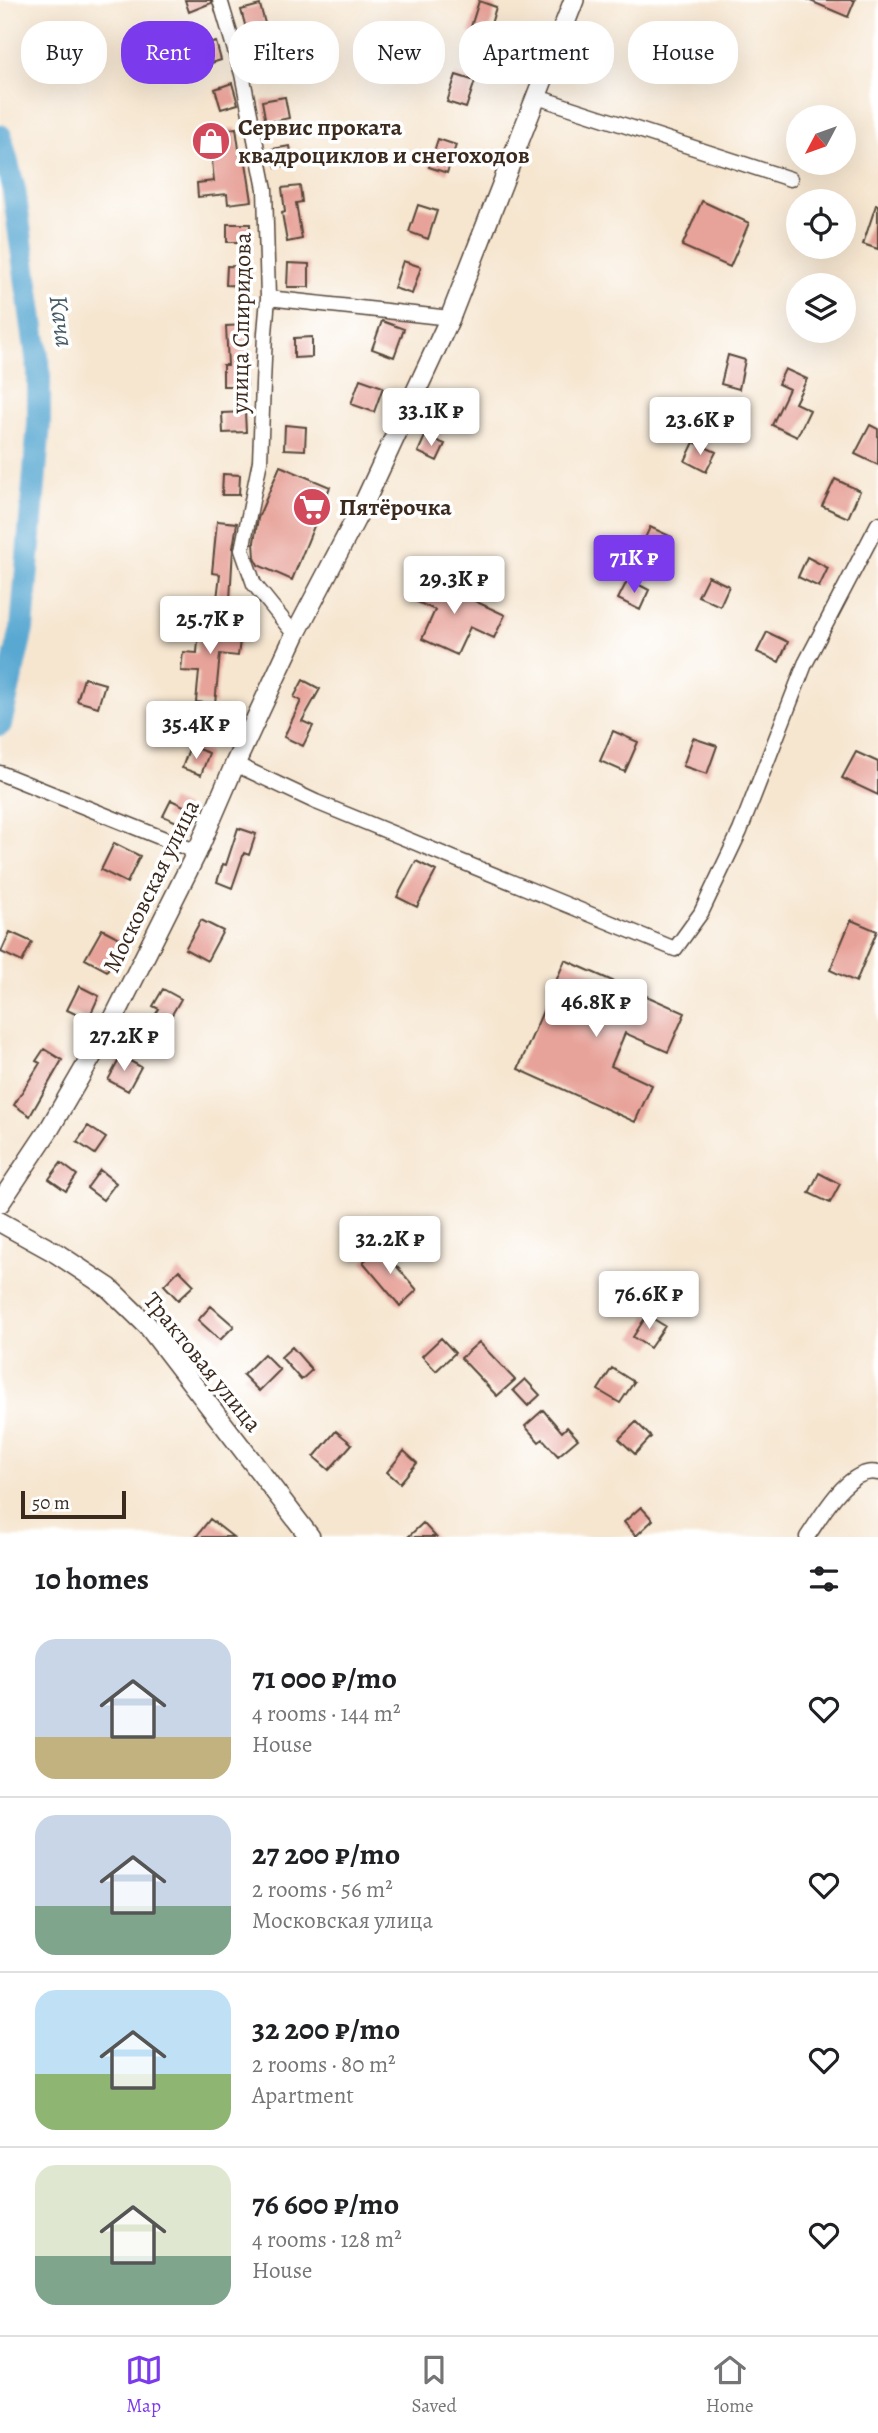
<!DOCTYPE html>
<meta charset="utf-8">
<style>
body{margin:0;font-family:Alegreya,serif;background:#f6f6f6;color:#202124;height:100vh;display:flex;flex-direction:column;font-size:26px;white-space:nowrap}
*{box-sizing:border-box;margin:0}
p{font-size:23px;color:#757577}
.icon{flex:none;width:38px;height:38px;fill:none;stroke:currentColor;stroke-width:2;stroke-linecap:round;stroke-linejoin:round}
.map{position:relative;height:1537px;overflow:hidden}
.sheet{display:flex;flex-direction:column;background:#fff;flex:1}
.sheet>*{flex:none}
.hud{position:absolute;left:21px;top:21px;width:836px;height:63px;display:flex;gap:14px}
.needle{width:46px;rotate:229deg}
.tools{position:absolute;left:786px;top:105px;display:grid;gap:14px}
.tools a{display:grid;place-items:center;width:70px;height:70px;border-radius:50%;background:#fff;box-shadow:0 7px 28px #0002;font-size:35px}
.scale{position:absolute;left:21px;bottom:18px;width:105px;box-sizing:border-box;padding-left:7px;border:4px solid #3b2a1e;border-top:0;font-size:19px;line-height:24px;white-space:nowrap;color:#3b2a1e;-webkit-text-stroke:5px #fff;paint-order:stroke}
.price{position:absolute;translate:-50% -60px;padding:0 16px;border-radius:7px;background:#fff;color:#222;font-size:23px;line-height:46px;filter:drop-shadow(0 2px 4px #0008)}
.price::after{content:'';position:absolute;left:50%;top:42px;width:21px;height:16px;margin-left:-10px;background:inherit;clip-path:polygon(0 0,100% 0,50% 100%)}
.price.active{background:#7c3aed;color:#fff}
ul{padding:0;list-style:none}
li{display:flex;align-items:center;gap:21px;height:175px;padding:0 35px}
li+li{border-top:2px solid #e0e0e0}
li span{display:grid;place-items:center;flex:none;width:196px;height:140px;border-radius:21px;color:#555}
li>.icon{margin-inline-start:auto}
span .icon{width:84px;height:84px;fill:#fffc;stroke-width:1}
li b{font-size:30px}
h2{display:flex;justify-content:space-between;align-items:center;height:84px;padding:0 35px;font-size:30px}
.tag{padding:0 24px;border-radius:28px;background:#fff;box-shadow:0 7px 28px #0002;font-size:24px;line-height:63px}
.tag.active{background:#7c3aed;color:#fff}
.tabs{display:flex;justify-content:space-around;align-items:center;height:98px;border-top:2px solid #e0e0e0;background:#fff;font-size:19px;color:#757577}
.tabs a{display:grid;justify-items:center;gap:4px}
.tabs .active{color:#7c3aed}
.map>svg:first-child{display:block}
</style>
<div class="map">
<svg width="878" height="1537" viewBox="0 0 878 1537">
<rect width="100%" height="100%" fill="#fff"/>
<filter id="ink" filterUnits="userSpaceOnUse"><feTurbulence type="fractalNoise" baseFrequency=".0143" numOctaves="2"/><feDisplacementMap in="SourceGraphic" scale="14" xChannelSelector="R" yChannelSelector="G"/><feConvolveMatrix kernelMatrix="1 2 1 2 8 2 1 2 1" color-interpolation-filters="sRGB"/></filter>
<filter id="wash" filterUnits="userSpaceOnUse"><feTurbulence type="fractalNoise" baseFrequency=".00686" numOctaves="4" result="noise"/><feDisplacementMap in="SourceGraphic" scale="28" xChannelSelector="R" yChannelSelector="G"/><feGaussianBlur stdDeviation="1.57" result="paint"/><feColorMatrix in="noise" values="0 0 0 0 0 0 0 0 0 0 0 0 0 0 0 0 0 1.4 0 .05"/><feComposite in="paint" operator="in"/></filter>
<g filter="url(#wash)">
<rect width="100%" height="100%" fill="#f6e6d0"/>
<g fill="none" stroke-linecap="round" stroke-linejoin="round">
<path stroke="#58a8d2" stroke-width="24" d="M0,136L14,190L39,371V424L22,629L0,724"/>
</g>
<g id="blocks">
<path fill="#e7a39a" d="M185,0H211V3L189,12Z
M808,0H855L848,17Z
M479,1L496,7L487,38L469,33Z
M260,5L266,27L247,32L241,10Z
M216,42L221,60L202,66L196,48Z
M273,48L278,66L256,70L252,53Z
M456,75L475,81L466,108L447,102Z
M232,83L238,104L221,109L215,89Z
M285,97L289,118L266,123L262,101Z
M236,128L240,156H245L252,201L228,204L227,194L198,197L197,183L214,181L212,160L215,159L211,132Z
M438,139L456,145L447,173L429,167Z
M290,146L293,164L276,167L272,149Z
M300,186L302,202L296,203L302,239L287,242L282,213L285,212L282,188Z
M702,201L749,223L730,267L682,246Z
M418,205L437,211L428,239L409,232Z
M876,205H878V249L863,244Z
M227,224H250V242H227Z
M403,261L421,267L412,294L394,288Z
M288,263L309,264V287H287Z
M227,266L250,267L249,286L226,285Z
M382,321L404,329L394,357L372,349Z
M245,325L247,386H223V365H228L226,326Z
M312,337V357L294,358V338Z
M728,355L745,360L739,389L721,384Z
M785,369L807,379L795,403L810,410L797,437L772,425L789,389L778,384Z
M360,379L383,387L374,412L351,404Z
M245,412L246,432L223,433L222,413Z
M285,425L306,427L305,450L284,449Z
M870,425L878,429V465L855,454Z
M425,436L445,444L437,461L418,452Z
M694,442L716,452L706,472L685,461Z
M280,466L330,487L292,580L258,565L255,558L254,542L258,518Z
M223,474L240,475L239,495H222Z
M835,479L860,491L848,518L822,506Z
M217,521L237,523L233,548L230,600L217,599L220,574L212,573Z
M650,527L672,537L663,557L641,547Z
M807,557L828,568L819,587L798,577Z
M708,576L729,586L720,606L698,596Z
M423,577L505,615L494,638L470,627L457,655L422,639L435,610L413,600Z
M628,579L649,590L640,610L618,599Z
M200,616L224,618L223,630L241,633L238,656L220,654L215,704L196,702L199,672L181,671L183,652L197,653Z
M767,632L788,642L779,662L757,652Z
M84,678L105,684L98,707L77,701Z
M303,680L320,689L302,721L313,726L303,746L284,737L301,701L294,697Z
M613,731L638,742L625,772L600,761Z
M693,738L717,746L707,774L683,766Z
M190,746L209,753L201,775L182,768Z
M856,752L878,762V795L842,778Z
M171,800L186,807L179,823L163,816Z
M238,828L256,834L249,855L244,853L232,888L217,882L223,864L226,865Z
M114,843L140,856L127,883L101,870Z
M416,861L436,871L417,907L397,897Z
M201,920L223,931L207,961L185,949Z
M851,920L877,931L856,982L830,970Z
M102,929L123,940L107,971L85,959Z
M10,932L32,942L22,962L1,952Z
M565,960L685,1013L668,1052L625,1033L611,1066L652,1085L635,1122L518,1069Z
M79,986L99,996L88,1020L67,1010Z
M163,989L181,999L163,1030L168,1034L158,1050L140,1039L159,1009L153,1006Z
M44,1049L62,1060L30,1116L14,1105L40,1063L36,1061Z
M121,1056L141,1067L128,1091L108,1080Z
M88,1126L106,1138L95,1154L77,1142Z
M61,1163L77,1175L66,1191L49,1179Z
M100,1170L116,1183L103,1200L87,1188Z
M819,1173L840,1184L830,1203L809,1193Z
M380,1247L417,1290L400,1306L363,1262Z
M179,1270L194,1285L178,1300L164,1285Z
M211,1306L234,1326L220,1340L198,1320Z
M647,1315L665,1326L650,1348L633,1337Z
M441,1338L455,1353L436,1371L422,1356Z
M479,1342L515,1380L497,1396L461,1358Z
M292,1347L312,1370L301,1380L281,1357Z
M264,1354L280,1370L259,1391L243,1375Z
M612,1368L634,1382L620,1403L598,1390Z
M525,1379L540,1395L528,1406L513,1390Z
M543,1410L562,1432L567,1427L578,1439L558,1456L543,1439L539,1442L525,1426Z
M636,1422L651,1437L635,1454L619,1439Z
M336,1431L352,1444L329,1470L314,1457Z
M404,1451L417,1463L400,1483L387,1472Z
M641,1507L653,1520L636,1536L624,1522Z
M210,1519L233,1537H196Z
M423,1523L436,1537H408Z"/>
</g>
</g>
<g filter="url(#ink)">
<use href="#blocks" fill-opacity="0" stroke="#574639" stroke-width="2"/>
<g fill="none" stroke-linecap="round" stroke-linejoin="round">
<g stroke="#574639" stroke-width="17">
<path id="street" d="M220,0L242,74L265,189L268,298L265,333L260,461L242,550L254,584L295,635
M537,97L790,179
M268,298L450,318
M235,764L316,802L675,949L701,913L740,831L805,664L878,524
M0,773L197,852
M807,1537C821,1517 849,1465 878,1473"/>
</g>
<g stroke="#574639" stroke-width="22">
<path id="secondary" d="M0,1203L50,1128L115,1016L197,852L235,764L295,635L366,499L450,318L574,0
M0,1222L56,1253L109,1288L148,1326L310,1537"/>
</g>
<use href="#street" stroke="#fff" stroke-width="14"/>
<use href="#secondary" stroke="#fff" stroke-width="19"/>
</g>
</g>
<defs>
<g id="shop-disc" transform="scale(2.0125)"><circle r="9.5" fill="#d1495b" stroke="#fff"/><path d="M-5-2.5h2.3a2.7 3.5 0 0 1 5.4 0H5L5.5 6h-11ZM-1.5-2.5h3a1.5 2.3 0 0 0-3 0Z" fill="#fff"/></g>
<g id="supermarket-disc" transform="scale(2.0125)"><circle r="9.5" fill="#d1495b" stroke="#fff"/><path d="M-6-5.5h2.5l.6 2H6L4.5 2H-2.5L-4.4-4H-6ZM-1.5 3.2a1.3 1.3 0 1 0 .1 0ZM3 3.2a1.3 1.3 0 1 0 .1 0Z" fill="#fff"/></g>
</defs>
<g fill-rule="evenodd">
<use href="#shop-disc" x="211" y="141"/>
<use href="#supermarket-disc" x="312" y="507"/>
</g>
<g text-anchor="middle" stroke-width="7" stroke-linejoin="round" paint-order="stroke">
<g font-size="24" font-weight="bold" fill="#3b2a1e" stroke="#fff" text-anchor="start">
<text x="238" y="135">Сервис проката<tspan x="238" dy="28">квадроциклов и снегоходов</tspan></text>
<text x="339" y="515">Пятёрочка</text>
</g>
<g font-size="24" fill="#3b2a1e" stroke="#fff">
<text transform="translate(241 323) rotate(-89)" y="8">улица Спиридова</text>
<text transform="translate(151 886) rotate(-64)" y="8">Московская улица</text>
<text transform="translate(203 1362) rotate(51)" y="8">Трактовая улица</text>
</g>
<g font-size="26" font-style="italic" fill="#475c66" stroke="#fff">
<text transform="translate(62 321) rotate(82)" y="9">Кача</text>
</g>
</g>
</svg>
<div class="tools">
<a><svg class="needle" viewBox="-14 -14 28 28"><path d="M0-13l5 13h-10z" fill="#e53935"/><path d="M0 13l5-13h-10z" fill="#757577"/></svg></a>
<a><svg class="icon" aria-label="locate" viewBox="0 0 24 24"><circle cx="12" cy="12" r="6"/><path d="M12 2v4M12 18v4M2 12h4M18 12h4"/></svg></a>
<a><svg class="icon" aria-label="layers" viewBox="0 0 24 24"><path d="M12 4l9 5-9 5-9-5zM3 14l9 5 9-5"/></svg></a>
</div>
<div class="scale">50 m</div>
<b class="price" style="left:431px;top:448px">33.1K ₽</b>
<b class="price" style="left:700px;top:457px">23.6K ₽</b>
<b class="price active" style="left:634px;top:595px">71K ₽</b>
<b class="price" style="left:454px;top:616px">29.3K ₽</b>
<b class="price" style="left:210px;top:656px">25.7K ₽</b>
<b class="price" style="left:196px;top:761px">35.4K ₽</b>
<b class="price" style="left:596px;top:1039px">46.8K ₽</b>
<b class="price" style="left:124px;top:1073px">27.2K ₽</b>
<b class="price" style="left:390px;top:1276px">32.2K ₽</b>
<b class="price" style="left:649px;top:1331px">76.6K ₽</b>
<div class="hud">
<a class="tag">Buy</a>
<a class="tag active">Rent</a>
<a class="tag">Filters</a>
<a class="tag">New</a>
<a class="tag">Apartment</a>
<a class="tag">House</a>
</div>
</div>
<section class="sheet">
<h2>10 homes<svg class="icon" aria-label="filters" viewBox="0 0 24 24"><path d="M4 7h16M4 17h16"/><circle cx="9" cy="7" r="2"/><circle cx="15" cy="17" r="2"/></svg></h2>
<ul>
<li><span style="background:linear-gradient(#c9d6e8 70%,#c2b280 0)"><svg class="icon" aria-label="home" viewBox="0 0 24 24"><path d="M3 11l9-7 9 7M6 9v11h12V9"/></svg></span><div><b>71 000 ₽/mo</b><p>4 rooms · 144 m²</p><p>House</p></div><svg class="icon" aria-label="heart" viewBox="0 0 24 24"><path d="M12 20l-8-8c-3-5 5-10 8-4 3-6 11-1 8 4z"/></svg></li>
<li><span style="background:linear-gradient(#c9d6e8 65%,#7fa58c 0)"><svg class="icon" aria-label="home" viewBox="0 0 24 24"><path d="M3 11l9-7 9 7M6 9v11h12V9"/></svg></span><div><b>27 200 ₽/mo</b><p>2 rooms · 56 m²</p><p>Московская улица</p></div><svg class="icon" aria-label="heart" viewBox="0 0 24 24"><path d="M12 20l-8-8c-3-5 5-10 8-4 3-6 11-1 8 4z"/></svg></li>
<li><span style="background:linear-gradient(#bfe0f5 60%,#8fb573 0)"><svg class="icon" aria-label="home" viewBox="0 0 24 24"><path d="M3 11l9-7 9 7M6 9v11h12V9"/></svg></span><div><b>32 200 ₽/mo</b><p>2 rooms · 80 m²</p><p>Apartment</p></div><svg class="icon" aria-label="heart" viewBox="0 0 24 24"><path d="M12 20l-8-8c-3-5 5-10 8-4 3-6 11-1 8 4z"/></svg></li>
<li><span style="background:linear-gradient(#dfe7d0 65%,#7fa58c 0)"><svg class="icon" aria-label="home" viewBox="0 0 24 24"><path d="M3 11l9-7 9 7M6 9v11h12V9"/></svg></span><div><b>76 600 ₽/mo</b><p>4 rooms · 128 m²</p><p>House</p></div><svg class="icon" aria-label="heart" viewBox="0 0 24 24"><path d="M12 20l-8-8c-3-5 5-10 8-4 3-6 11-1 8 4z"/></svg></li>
</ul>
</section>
<nav class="tabs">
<a class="active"><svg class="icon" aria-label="map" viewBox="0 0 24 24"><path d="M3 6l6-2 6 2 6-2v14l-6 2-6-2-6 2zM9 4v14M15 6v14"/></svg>Map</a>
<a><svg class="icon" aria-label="saved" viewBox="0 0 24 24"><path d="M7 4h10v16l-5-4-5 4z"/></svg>Saved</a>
<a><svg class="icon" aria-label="home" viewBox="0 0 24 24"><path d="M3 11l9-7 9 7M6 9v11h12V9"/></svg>Home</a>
</nav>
